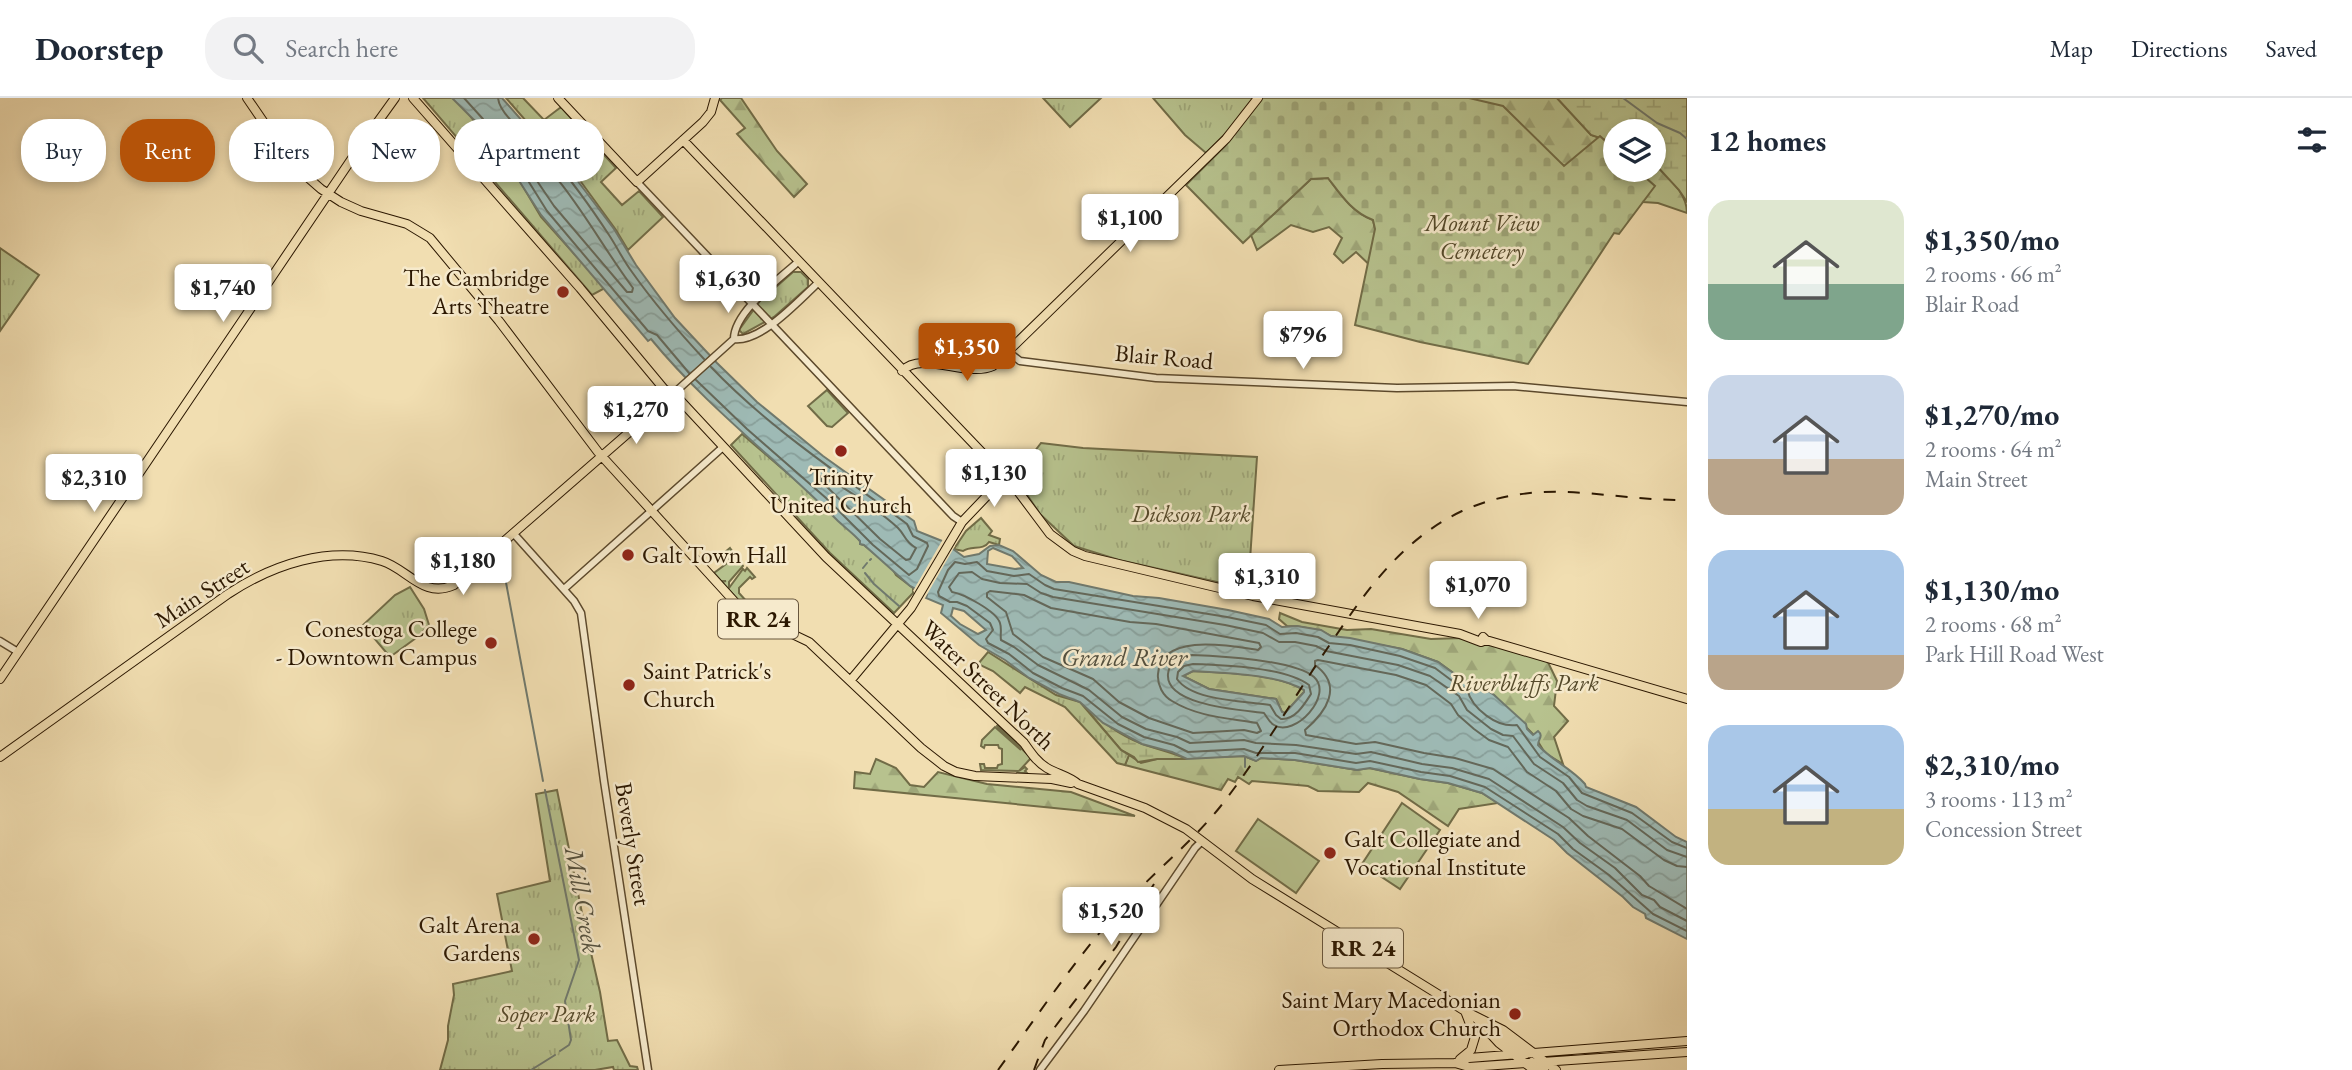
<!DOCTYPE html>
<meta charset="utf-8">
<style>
body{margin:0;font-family:"EB Garamond",serif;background:#f2f2f3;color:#1f2937;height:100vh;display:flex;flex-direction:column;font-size:26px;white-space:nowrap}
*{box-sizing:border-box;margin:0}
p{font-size:23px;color:#747a83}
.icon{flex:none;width:38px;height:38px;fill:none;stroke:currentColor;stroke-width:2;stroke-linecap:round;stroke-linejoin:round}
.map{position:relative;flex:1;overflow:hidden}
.side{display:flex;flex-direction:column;background:#fff;width:665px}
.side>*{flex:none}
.hud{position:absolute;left:21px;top:21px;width:665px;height:63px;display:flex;gap:14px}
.controls{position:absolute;left:1603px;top:21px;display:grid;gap:14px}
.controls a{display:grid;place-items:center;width:63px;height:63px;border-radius:50%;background:#fff;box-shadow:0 4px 10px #0003;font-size:35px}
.price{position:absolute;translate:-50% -60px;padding:0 16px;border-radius:7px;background:#fff;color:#222;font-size:23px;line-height:46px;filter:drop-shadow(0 2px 4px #0008)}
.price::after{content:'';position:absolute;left:50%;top:42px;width:21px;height:16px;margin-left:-10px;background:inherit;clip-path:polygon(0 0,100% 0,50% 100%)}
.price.selected{background:#b45309;color:#fff}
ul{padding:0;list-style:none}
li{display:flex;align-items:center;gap:21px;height:175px;padding:0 21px}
li span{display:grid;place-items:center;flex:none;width:196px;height:140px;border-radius:21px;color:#555}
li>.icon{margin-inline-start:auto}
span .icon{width:84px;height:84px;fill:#fffc;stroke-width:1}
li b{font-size:30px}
h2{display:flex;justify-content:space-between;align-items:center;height:84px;padding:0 21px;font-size:30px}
.chip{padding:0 24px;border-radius:28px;background:#fff;box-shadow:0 4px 10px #0003;font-size:24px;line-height:63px}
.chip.selected{background:#b45309;color:#fff}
header{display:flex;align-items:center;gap:42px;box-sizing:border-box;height:98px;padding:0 35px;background:#fff;border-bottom:2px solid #e0e1e3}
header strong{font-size:33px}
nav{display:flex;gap:38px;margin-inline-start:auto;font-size:24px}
.search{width:490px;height:63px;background:#f2f2f3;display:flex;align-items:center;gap:18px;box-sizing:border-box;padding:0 24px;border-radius:28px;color:#747a83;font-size:26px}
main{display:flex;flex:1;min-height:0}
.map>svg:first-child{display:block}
</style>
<header>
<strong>Doorstep</strong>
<div class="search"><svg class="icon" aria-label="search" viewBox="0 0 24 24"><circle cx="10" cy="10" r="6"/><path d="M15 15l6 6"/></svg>Search here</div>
<nav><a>Map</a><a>Directions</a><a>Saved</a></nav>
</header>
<main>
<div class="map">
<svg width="1687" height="972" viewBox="0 0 1687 972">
<defs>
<pattern id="forest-firs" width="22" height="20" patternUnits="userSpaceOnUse" patternTransform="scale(1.75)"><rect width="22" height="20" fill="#b7c28e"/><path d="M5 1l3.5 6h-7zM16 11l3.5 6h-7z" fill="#9ea679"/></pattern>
<pattern id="wetland-marsh" width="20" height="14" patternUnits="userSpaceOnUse" patternTransform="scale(1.75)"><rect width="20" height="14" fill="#b7c28e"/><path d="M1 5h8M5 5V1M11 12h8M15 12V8" fill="none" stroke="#9ea679"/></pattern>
<pattern id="cemetery-stones" width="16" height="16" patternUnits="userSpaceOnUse" patternTransform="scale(1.75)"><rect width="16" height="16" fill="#b7c28e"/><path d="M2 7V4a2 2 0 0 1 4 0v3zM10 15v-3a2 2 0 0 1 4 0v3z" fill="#9ea679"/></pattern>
<pattern id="park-tufts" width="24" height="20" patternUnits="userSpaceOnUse" patternTransform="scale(1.75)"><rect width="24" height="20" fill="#b7c28e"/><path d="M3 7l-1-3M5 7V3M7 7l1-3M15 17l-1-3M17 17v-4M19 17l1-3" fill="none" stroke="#9ea679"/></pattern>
<pattern id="water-waves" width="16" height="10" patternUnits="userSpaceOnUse" patternTransform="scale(1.75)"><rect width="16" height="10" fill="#9ebab5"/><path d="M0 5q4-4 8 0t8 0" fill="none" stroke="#889f9a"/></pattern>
</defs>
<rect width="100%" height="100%" fill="#f1deb1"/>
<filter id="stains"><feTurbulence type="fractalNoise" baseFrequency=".00286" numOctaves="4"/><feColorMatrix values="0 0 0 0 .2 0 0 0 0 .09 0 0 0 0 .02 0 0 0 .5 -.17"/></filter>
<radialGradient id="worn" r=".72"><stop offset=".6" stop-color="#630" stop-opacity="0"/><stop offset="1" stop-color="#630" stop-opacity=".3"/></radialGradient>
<path fill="#b7c28e" stroke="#716c47" stroke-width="2" d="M730,450L743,468L729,484V490L743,471L745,473L747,470L755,479L752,481L750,479L739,490V495L757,515H764L770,509L761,518L747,512L722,484L726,483H721L714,475L730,463L724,455Z
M998,627L1031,660L1019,673L1025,669L1027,671L1025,673L1027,675H1017L1018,673L981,672L980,666H984L985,670H997L998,667L1002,666V651L999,650L998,647H985L984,650L981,648L982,642L995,629L1021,652L997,628Z
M1402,705L1440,732L1400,791L1362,766Z
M1258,721L1319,763L1296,795L1236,753Z"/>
<path fill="url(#forest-firs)" stroke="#716c47" stroke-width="2" d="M722,0H741L777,53L807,86L794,99L737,36L745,30L720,2Z
M1453,0H1557L1591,37L1615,45V62L1565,68Z
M1654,65C1667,79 1687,94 1687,115L1658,105L1643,104L1625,72H1654Z
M1328,80C1341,97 1352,114 1373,122L1375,131L1376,173L1356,154L1343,165L1334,156L1342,140L1329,129L1313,134L1291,127L1257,152L1251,137L1311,81Z
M1280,515L1302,524L1347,532L1371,531L1431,541L1463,540L1546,560L1557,583L1554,608L1568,623L1554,639L1563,666L1545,655L1534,637L1494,597L1479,587L1463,582L1438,564L1402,551L1331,538C1319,531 1301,528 1287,528L1279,521Z
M1193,573C1226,575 1276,575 1304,592V594L1285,615L1282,614L1276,601L1209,591L1183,578Z
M1129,657L1141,665L1157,661L1244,658L1256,663L1261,660L1295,662L1357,672L1369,670L1420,681L1448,685L1482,695L1498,705L1459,711L1448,728L1398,694L1368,685L1359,694L1318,693L1308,688L1252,683L1249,686L1238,679L1235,684L1228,681L1221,692L1125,667Z
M876,661L896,670L910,687L924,689L938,674L987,686L1071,694L1135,718L854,690L855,674L870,676Z"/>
<path fill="url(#wetland-marsh)" stroke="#716c47" stroke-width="2" d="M1557,0H1687V104L1679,92L1654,65V33H1615V45L1591,37Z
M1080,604C1098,621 1117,636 1140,645C1155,651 1172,654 1187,661H1157L1138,664L1134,659L1121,652Z"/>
<path fill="url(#cemetery-stones)" stroke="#716c47" stroke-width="2" d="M1261,0H1469L1503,8L1564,68L1600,38L1615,52V72H1637L1655,88L1619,136L1614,135L1528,266L1420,244L1355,227L1375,131L1373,122C1352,114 1341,97 1328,80L1311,81L1243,145L1186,87L1225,48Z"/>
<path fill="url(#park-tufts)" stroke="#716c47" stroke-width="2" d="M423,0H453L460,5L515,75L541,119L605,190L592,197Z
M506,0H523L544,22L561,9L616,70L601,84L622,107L639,93L663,119L628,152L616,132L560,55L549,42L526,23Z
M1043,0H1101L1070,29Z
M1153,0H1255L1232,29L1206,55L1185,37Z
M0,150L39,177L0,233Z
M793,174H801L808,181V189L774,219L743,236L739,232L760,203Z
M827,292L848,315L832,329L827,328L808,308Z
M742,336L807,392L854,436L860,443V446L864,447L892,470L896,477L913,490V495L894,515L830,455L731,347Z
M1041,345L1083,350L1257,359L1248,491L1119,462L1074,448L1040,416L1015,379Z
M981,420L992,433L989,437L1000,441L999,447L989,444C983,453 971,447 963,453L954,451L966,433Z
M410,489L424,511L429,527L416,540L390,559L363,527L395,497Z
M988,554L1056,597L1080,604L1121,652L1129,657L1125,667L1117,665L1065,609L1025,589L1020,595L993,573L978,566Z
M557,692L583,820L600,894L608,943L617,942L630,968L637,969L638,972H614L613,969L595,972H440L448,942V928L454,897L453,886L512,873L497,796L550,783L536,696Z"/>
<path fill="url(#water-waves)" stroke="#70796d" stroke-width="2" fill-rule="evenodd" d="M452,0H502L524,25L546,42L558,57L614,131L636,167L675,220L717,265L757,304L823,358L914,423L917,433L942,443L964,459L979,456L990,448L999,447L1013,453L1041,477L1056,484H1069L1133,498L1159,500L1228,512L1269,521L1282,529L1297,528L1321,532L1331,538L1350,540L1402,551L1438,564L1463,582L1479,587L1494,597L1526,626L1527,631L1533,637L1538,633C1544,638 1538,641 1538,647C1551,662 1571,670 1585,686L1586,689L1636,709L1676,739L1687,744V841L1646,820L1645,816L1633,809L1623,799L1567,755L1554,742L1482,695L1448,685L1420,681L1370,670L1357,672L1295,662L1261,660L1256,663L1244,658L1187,661L1172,654L1142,646L1103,625L1080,604L1059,596L1029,580L1005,562L979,547L941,515L943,507L926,500L927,497L910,488L864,447L860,446V443C853,435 844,429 836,421C775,360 706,308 651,241L648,243L541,117L516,78L478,26ZM993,450L1012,458L1023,470L1015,471L987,466L988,453ZM953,510L964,513L986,532L978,536L960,526L951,518ZM1193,573C1225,575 1278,576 1304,592V594L1285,615L1282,614L1276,601L1209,591L1183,578Z"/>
<path fill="#f1deb1" d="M943,441L955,448L925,500L913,493Z"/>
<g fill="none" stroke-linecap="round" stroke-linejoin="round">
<path stroke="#64685a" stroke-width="2" d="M464,0L483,21L522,73L547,113L648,233L657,237L689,275
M498,0C500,21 538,43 551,59C572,83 592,111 609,137C617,149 623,162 632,174C654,205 678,233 704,261
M511,39H515C566,78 595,139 633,190L632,194H627L554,108L510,43Z
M696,282L747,331L826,400L873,447L909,477L917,471L928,448L927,445L913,438L907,426C840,376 769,330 711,269
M821,378H825C849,394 877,410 898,430C906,438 904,443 916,450L910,461L906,462L880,441L821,383Z
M990,493L1024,497L1051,510L1130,524L1156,526L1259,545L1261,549L1258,552C1231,548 1161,534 1158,576C1157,587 1163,598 1172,603C1198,619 1228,620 1257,625L1261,633L1257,635L1244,632L1193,635L1149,620L1119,604L1093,581L1043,559L1013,536L1006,514L987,499V495Z
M1192,557C1220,558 1294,562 1314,579C1334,597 1295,640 1274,627C1269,624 1267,619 1264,615C1243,612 1165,608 1168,576C1169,564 1181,559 1192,557Z
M1193,566C1224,567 1285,569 1309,587L1311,596C1304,607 1295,622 1281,621L1276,617L1270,607C1245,603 1192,603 1177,581L1178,574L1184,568Z
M1687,750L1672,744L1632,715L1582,695L1569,679L1540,659L1517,627C1497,630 1472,611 1467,591L1459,588L1435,570L1400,558L1350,547L1329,545L1318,539L1296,535L1280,536L1266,527L1227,519L1054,491L1045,487L1029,476L1014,478L987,473L977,464L965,466L955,464L948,472L938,494L939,498L950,504H957L967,508L990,525L993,532L986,541L988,545L1009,556L1033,575L1062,590L1083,598L1118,626L1144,639L1174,647L1188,654L1244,651L1256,655H1295L1356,665L1370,663L1421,674L1450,678L1485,689L1558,736L1573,751L1609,777L1653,816L1687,833
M1687,759L1667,752L1627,722L1587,708L1577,702L1563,685L1534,666L1513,638L1503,637L1491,631L1467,612L1459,598L1430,578L1398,567L1326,553L1316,548L1295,544H1279L1263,535L1225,527L1053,499L1041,495L1027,486L1000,485L982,481L972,474L959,475L949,489L952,494C964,496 996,513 1000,525C1002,531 1000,537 1001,542L1014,549L1038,567L1089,592L1122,619L1146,631L1177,639L1190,645L1244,642L1256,645L1296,647L1356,656L1371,654L1422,666L1452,670L1489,681L1563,729L1580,745L1615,770L1642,797L1654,802L1660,809L1687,823
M1687,769L1677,768L1664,762L1622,731L1583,718L1571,711L1556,693L1527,674L1508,649L1489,642L1474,631L1458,617L1451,606L1426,587L1396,577L1318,562L1315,563V567C1344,588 1326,614 1305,632L1306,637L1356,646L1375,644L1424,655L1455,660L1493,671L1569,720L1588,738L1640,778L1649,788L1687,811"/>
<path stroke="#70796d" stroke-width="2" d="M1623,0L1657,25L1680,35L1687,41
M870,462L871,461
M502,463L543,683
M863,470L867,465
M865,475L874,486L899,508
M935,536H937
M940,536L944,535
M1245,659V669
M545,692L579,862L565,903L571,942L569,947L560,953
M531,972L555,957"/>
<g stroke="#5c492c" stroke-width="9">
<path id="minor" d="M637,84L953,418L962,424
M734,241C762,244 798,203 818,185
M734,241C734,214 779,181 798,164
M1008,254L1020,263L1156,280L1397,290L1513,288L1687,304
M673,296L734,241
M514,436L574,503L581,515L604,683L648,972
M564,491L723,349
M0,543L18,554
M1040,972L1084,913L1195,750L1202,743"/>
</g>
<g stroke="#2b1700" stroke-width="10">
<path id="major" d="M247,0L280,48L305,77L321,91L341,104L361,113L407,126L430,140L499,223L598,354L742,512L809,544L921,650L944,668L956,674L975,678L1052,681L1071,685
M413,0L580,190L664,291L678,300L826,459L1024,645C1031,655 1037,664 1047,670C1057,676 1069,678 1078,686L1145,710L1186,731L1252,781L1465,913L1503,932L1556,972
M558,0L637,84L703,24L711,14L715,0
M683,42L1014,388L1050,436L1073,453L1085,458L1253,498L1460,536L1481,544L1486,542
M902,273C922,252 966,280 993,268L1226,41L1258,0
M1483,539L1486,542L1687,601
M0,581L359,50L395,0
M850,583L911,510L962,424L1005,379
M0,659L228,496C272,467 329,447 382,463C408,471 423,501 454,487L673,296
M1475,919L1499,945L1534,972
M1493,935L1526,956
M1460,961L1471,952L1475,939L1465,913
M1532,964L1544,972
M1455,965L1469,960L1687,943
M1279,972L1382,966L1455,965L1469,969L1687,954"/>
</g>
<use href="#minor" stroke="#f6eacc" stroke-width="6"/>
<use href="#major" stroke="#f1deb1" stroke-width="8"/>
<path stroke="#2b1700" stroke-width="2" stroke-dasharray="12 12" stroke-linecap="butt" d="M998,972C1038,917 1077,858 1123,808C1154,774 1191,745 1220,709C1261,657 1295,597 1333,542C1368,490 1403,441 1462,413C1543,377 1605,403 1687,402
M1034,972L1045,942L1116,849L1154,786"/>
</g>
<g fill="#8f2418" stroke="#f6eacc" stroke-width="2.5">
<circle cx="563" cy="194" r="7"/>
<circle cx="841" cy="353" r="7"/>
<circle cx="628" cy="457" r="7"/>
<circle cx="491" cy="545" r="7"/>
<circle cx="629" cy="587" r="7"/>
<circle cx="1330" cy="755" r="7"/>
<circle cx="534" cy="841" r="7"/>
<circle cx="1515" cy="916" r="7"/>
</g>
<g text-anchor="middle" stroke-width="5" stroke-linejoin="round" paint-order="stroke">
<g fill="#f6eacc" stroke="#68563d" stroke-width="2">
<rect x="718" y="501.5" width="80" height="39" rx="5"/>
<rect x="1323" y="830.5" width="80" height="39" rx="5"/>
</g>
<g font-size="23" font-weight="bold" fill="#2b1700">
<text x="758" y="529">RR 24</text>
<text x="1363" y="858">RR 24</text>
</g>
<g font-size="24" font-style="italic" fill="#554a2b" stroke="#f6eacc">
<text x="1482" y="133">Mount View<tspan x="1482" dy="28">Cemetery</tspan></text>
<text x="1191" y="424">Dickson Park</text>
<text x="1524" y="593">Riverbluffs Park</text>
<text x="547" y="924">Soper Park</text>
</g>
<g font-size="24" fill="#2b1700" stroke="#f6eacc" text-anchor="end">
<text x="549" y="188">The Cambridge<tspan x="549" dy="28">Arts Theatre</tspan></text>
<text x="841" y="387" text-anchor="middle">Trinity<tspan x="841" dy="28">United Church</tspan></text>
<text x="642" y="465" text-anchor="start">Galt Town Hall</text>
<text x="477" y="539">Conestoga College<tspan x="477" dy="28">- Downtown Campus</tspan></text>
<text x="643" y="581" text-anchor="start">Saint Patrick's<tspan x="643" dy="28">Church</tspan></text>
<text x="1344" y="749" text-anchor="start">Galt Collegiate and<tspan x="1344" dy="28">Vocational Institute</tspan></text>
<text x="520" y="835">Galt Arena<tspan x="520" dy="28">Gardens</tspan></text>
<text x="1501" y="910">Saint Mary Macedonian<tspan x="1501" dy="28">Orthodox Church</tspan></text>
</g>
<g font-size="24" fill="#2b1700" stroke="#f6eacc">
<text transform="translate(1164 259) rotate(5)" y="8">Blair Road</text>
<text transform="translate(202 495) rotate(-33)" y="8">Main Street</text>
<text transform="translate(988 587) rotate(44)" y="8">Water Street North</text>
<text transform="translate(633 746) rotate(81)" y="8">Beverly Street</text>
</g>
<g font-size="26" font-style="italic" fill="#53503f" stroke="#f6eacc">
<text x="1124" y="568">Grand River</text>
<text transform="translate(583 802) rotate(80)" y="9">Mill Creek</text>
</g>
</g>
<rect width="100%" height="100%" filter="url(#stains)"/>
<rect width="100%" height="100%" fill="url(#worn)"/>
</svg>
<div class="controls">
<a><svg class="icon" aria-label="layers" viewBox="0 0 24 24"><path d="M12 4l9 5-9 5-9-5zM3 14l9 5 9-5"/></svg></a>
</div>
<b class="price" style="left:1130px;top:156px">$1,100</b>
<b class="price" style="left:728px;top:217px">$1,630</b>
<b class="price" style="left:223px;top:226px">$1,740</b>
<b class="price" style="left:1303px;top:273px">$796</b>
<b class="price selected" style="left:967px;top:285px">$1,350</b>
<b class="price" style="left:636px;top:348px">$1,270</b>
<b class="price" style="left:994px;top:411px">$1,130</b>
<b class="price" style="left:94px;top:416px">$2,310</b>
<b class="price" style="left:463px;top:499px">$1,180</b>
<b class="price" style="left:1267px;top:515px">$1,310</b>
<b class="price" style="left:1478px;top:523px">$1,070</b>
<b class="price" style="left:1111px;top:849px">$1,520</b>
<div class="hud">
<a class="chip">Buy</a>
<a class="chip selected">Rent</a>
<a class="chip">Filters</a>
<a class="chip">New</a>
<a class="chip">Apartment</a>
</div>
</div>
<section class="side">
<h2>12 homes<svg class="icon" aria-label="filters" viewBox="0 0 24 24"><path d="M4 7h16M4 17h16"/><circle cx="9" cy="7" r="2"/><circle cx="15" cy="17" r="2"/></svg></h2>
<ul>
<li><span style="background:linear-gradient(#dfe7d0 60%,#7fa58c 0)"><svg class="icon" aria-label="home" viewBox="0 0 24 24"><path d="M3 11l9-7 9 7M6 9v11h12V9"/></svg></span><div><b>$1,350/mo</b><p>2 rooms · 66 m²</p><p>Blair Road</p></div></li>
<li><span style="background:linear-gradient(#c9d6e8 60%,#b9a48a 0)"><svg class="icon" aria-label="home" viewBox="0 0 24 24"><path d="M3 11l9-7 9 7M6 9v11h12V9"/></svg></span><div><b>$1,270/mo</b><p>2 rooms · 64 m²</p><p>Main Street</p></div></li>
<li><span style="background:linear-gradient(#a9c7e8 75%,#b9a48a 0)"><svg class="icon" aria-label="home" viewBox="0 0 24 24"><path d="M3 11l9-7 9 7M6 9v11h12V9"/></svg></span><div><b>$1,130/mo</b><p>2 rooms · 68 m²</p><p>Park Hill Road West</p></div></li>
<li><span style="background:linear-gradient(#a9c7e8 60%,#c2b280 0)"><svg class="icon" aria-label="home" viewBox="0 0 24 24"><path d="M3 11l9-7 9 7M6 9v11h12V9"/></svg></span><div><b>$2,310/mo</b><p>3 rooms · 113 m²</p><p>Concession Street</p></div></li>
</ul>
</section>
</main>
